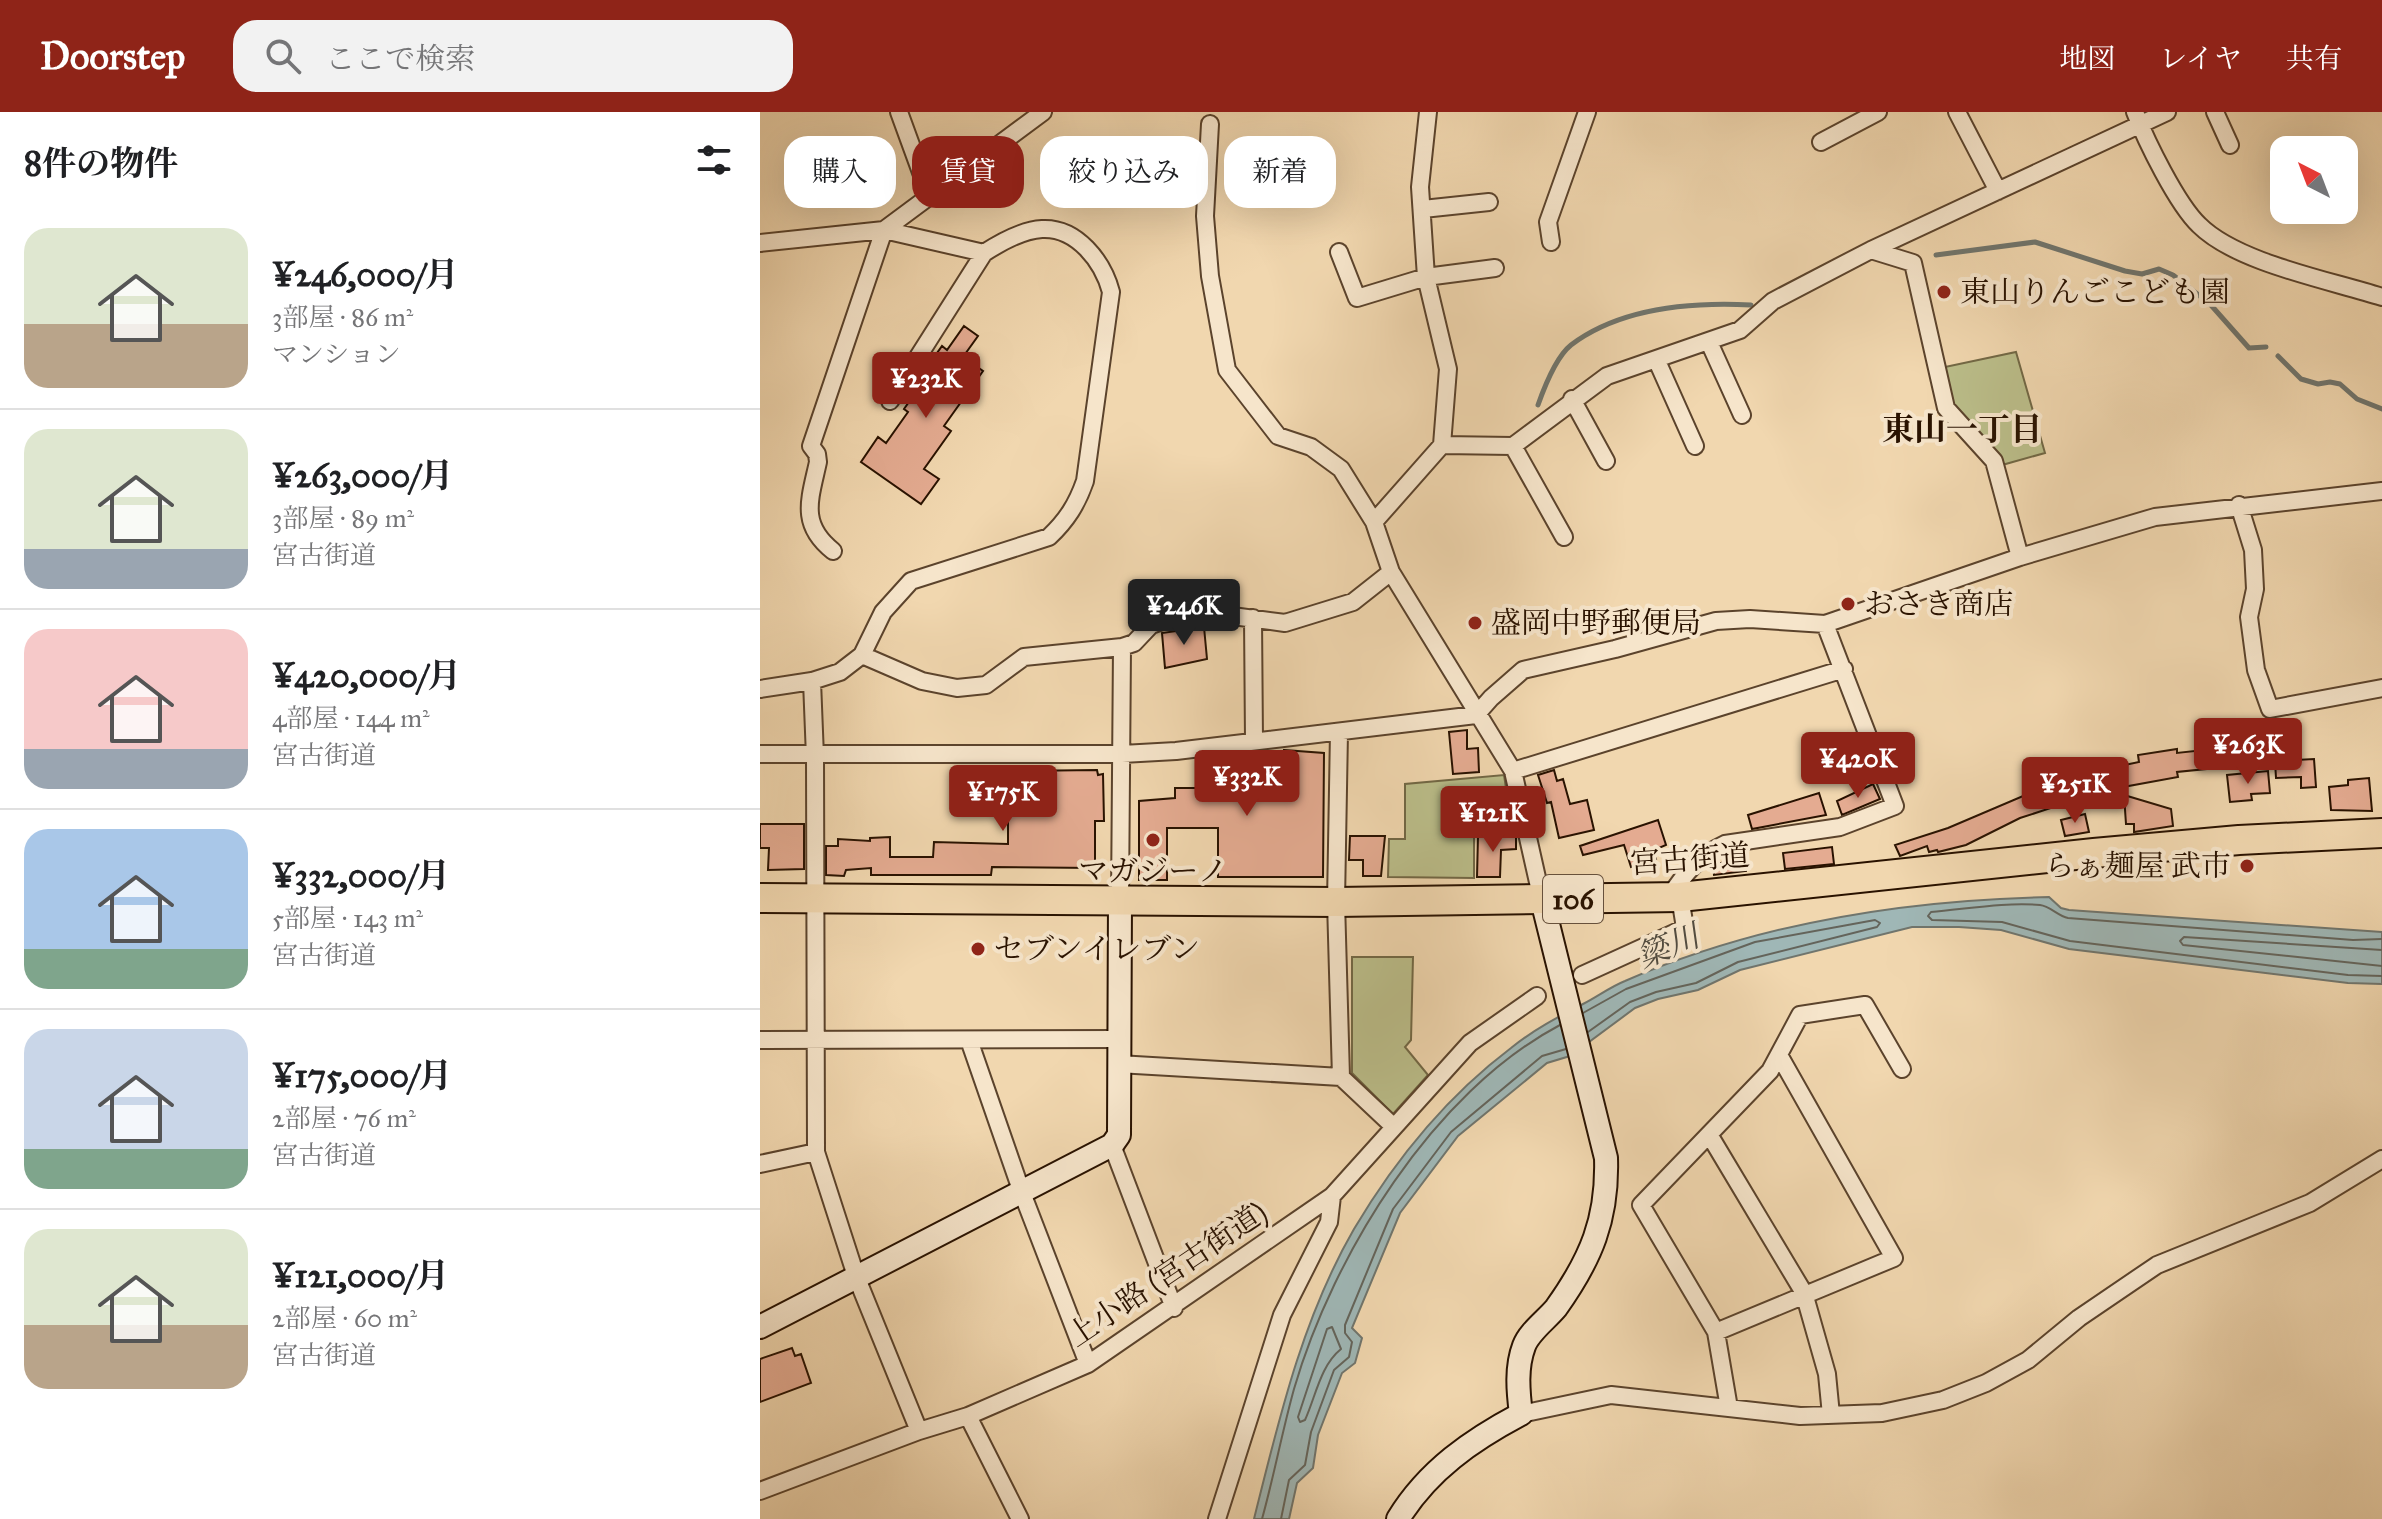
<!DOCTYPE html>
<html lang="ja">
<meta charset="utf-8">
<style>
body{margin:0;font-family:"IM FELL Great Primer","Noto Serif JP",serif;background:#f2f2f2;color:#202124;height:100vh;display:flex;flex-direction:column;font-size:30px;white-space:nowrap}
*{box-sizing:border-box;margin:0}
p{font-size:26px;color:#757577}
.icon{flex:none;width:44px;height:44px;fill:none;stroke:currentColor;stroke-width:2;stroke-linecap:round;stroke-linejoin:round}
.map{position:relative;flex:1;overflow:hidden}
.side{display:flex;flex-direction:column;background:#fff;width:760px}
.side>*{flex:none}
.hud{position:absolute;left:24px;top:24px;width:760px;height:72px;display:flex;gap:16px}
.needle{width:52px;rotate:318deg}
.controls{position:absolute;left:1510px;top:24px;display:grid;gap:16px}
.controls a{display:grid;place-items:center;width:88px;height:88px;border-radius:16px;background:#fff;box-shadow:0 8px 32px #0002;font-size:40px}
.price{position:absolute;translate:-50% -68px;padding:0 18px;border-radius:8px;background:#8f2418;color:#fff;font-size:26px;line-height:52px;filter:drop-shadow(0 2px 4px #0008)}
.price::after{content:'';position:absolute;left:50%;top:48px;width:24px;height:18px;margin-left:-12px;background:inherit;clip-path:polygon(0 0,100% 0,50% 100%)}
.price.active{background:#222;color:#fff}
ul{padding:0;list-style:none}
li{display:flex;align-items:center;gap:24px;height:200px;padding:0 24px}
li+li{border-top:2px solid #e0e0e0}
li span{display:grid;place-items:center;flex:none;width:224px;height:160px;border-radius:24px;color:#555}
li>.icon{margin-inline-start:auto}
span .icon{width:96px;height:96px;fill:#fffc;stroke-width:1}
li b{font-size:34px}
h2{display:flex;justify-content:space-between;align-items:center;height:96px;padding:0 24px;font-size:34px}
.pill{padding:0 28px;border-radius:24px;background:#fff;box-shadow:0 8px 32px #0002;font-size:28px;line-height:72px}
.pill.active{background:#8f2418;color:#fff}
header{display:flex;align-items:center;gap:48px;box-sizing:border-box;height:112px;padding:0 40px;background:#8f2418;color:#fff}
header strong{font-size:38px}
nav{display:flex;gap:44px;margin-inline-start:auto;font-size:28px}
.search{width:560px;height:72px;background:#f2f2f2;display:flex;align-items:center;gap:20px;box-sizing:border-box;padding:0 28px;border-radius:24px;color:#757577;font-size:30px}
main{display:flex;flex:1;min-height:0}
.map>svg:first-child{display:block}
</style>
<header>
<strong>Doorstep</strong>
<div class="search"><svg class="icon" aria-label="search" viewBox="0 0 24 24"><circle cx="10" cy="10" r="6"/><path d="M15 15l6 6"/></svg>ここで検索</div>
<nav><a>地図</a><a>レイヤ</a><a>共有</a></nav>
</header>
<main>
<section class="side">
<h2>8件の物件<svg class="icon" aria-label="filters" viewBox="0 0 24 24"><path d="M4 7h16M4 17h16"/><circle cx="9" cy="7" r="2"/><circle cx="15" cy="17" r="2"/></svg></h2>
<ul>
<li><span style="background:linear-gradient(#dfe7d0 60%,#b9a48a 0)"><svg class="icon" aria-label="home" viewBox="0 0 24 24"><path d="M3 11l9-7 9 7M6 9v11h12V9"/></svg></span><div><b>¥246,000/月</b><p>3部屋 · 86 m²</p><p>マンション</p></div></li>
<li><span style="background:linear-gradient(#dfe7d0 75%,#9aa5b1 0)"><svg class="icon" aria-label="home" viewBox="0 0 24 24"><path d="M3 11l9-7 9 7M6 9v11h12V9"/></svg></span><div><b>¥263,000/月</b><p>3部屋 · 89 m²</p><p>宮古街道</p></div></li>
<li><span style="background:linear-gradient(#f6c9c9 75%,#9aa5b1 0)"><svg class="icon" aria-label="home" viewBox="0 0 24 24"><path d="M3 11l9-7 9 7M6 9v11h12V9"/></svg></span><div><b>¥420,000/月</b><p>4部屋 · 144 m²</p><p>宮古街道</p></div></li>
<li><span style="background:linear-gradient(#a9c7e8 75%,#7fa58c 0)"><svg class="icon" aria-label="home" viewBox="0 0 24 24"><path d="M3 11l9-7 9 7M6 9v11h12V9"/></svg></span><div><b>¥332,000/月</b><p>5部屋 · 143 m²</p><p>宮古街道</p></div></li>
<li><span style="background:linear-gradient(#c9d6e8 75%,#7fa58c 0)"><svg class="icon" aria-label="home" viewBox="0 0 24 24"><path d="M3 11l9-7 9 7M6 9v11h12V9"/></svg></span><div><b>¥175,000/月</b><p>2部屋 · 76 m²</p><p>宮古街道</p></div></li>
<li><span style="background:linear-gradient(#dfe7d0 60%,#b9a48a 0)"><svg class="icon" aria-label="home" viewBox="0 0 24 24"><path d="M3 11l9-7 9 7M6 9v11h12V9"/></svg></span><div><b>¥121,000/月</b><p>2部屋 · 60 m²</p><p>宮古街道</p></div></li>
</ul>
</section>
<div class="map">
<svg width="1622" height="1407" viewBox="0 0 1622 1407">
<rect width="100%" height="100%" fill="#f1d7af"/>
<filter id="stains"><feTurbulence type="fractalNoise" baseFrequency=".0025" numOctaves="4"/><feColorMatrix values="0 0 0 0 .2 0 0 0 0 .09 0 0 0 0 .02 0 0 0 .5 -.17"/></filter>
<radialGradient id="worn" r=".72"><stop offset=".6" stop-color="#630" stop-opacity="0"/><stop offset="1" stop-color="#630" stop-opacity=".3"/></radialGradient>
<path fill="#bbbe8a" stroke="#726845" stroke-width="2" d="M1256,240L1285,341L1242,353L1193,292L1185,255Z
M744,663L749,695L714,699V766L628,765L629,727H645V672Z
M592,845H653L651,928L645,935L668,963L633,1002L592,961Z"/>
<path fill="#9fb7b6" stroke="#70756d" stroke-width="2" d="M1289,785L1301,796L1309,798L1622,820V872L1588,871L1309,837L1241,818L1199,815H1152L980,858L938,878L898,887L875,896L810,944L787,951L698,1024L640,1101L592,1216L602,1226L595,1251L582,1261L558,1323L553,1356L537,1371L529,1407H494C519,1307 542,1207 594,1117C635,1048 686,985 751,936C773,918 798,905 823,892C837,885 850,875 865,869C998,811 1144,788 1289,785Z"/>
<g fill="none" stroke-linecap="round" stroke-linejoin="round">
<path stroke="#64645b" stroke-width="2" d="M1622,827L1593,828L1308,806C1298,804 1290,794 1280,793C1245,790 1207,797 1171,800L1168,804L1172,808L1242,810L1310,829L1588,863L1622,864
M1622,838L1424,825L1420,829L1423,833L1622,854
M823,901L866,877L995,830L1115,808L1120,811L1117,815L978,850L936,871L896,880L870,890L828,920
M572,1215L581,1237C560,1254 556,1284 545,1308L540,1310L538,1305L567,1217Z
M502,1407C514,1364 522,1320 534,1277C573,1143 673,980 800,913
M521,1407L529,1368L545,1353L551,1320L574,1258L589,1245L592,1230L585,1221V1213L633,1097L691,1020L782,944L806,937"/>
<path stroke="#70756d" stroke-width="5" d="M1176,143L1275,130L1365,159L1382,162L1399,157L1413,163L1450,192L1489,236L1506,235
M1518,244L1541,267L1558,272L1570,270L1580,272L1597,287L1622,297
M778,293C784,276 796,245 811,233C860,196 932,190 991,193"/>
</g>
<path fill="#e4ab91" stroke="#291200" stroke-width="2" d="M204,214L218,224L203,245L223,259L184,314L191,319L164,357L179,367L161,392L101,350L118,325L126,331L148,300L144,297L151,287L146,285L182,234L187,238Z
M444,515L447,547L405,556L402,521Z
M707,618V637L718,636L719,660L693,662L689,620Z
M1417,637V641L1453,637L1456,656L1417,660L1418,665L1363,675L1360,654L1379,650L1378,643Z
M524,638L564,641L563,765H458V716H407V768H379V689L415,686V676H458L457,648L507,649V640H524Z
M1554,647L1556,675L1541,676V665L1516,666L1515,649Z
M337,658L338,663L343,662L344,709H335V756L232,755L231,763H111V756L86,758L84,764L66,763V734H78V727L110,729V726L130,725V745H173L174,730L248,732V659Z
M794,658L797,669L803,667L810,692L827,688L834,718L799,726L791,690L787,691L778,663Z
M1508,659L1510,681L1491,682L1492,688L1470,690L1467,663Z
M1609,666L1612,699L1571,698L1569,675L1588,673V668Z
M1113,672L1120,687L1082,703L1077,689Z
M1282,676L1291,696L1260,706L1206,733L1178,740L1177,738L1169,740L1167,734L1140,744L1135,733L1188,716Z
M1059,681L1066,703L992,717L988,703Z
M1364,683L1411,697L1413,714L1374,720V712H1366Z
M1325,702L1329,720L1305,724L1301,708Z
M898,708L906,733L894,738L896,747L871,755L864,733L823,743L820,734Z
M0,712H44V757L8,758L9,736H0Z
M756,723V737L741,738L740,765H717L718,724Z
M590,724H625L621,764H603V748H589Z
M1072,735L1074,752L1025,757L1023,741Z
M985,745L986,759L954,763L953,753Z
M32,1236L35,1244L41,1242L51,1271L0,1290V1247Z"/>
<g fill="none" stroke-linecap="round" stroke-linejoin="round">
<g stroke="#5b432c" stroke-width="20">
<path id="street" d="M139,0L170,85
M1197,0L1238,79
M1375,0C1386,29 1417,92 1439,113C1477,151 1569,168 1622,185
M1455,0L1470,33
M450,12L445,104L450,164L467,258L518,324L551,335L581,357L614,410L631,460L753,659L782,788
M1061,30L1118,0
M663,97L729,90
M791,130L788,110L827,0
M0,131L124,118L224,141C241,130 262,118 282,117C317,115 343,150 351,180L325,369C317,392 307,408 289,425L151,469L123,500L102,543L80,560L52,569L0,577
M1111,138L1153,151L1186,296L1234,349L1260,445
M579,140L597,186L666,165L735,156
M949,230L982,303
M897,249L935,334
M812,287L846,349
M130,289L224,141
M682,333L753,334L847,264L980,218L1013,189L1111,138L1407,0
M753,334L804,425
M1479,393L1493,438L1495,477L1489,505L1496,558L1510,597L1622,576
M614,410L682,333L688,257L666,165L660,75L668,0
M73,439C39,412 50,387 58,350L57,342L51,334L124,118L283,0
M493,506L494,629
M102,543L162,569L197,576L226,573L264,545L362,535L374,531L391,513L413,505L465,503L525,511L593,490L631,460
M52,569L55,645L56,1040L96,1164L159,1319
M579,620L576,790L581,965
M0,642H362L416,639L716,603L731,586L763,558L855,537L956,509L990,507L1065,512
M753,659L1084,557
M910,784C925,761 939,744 965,732L1080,715L1135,694L1065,512L1260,445L1395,405L1622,379
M360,789L362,535
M822,863L925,816L920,785
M0,928L358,927
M209,928L261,1078L328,1252
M358,952L581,965L633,1014
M950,1024L1044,1181L1067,1262L1071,1303
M352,1033L414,1196
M0,1052L56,1040
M956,1220L1134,1146L1019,943
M969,1296L956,1220L881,1093L1010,959L1040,903L1105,893L1142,957
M761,1302L851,1283L1040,1304L1122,1301L1183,1288L1226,1271L1268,1248L1319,1206L1397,1153L1550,1091L1622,1047
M208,1304L260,1407
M0,1379L159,1319L208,1304L328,1252L572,1084L710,931L777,884
M457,1407L522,1203L569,1110L572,1084"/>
</g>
<g stroke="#291200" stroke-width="26">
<path id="secondary" d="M0,1215L352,1033L359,1023L360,789
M638,1407C668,1358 712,1328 761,1302C758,1279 756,1255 764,1234C769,1220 786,1208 796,1196C831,1147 848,1107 846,1046L782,788"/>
</g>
<g stroke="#291200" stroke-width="32">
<path id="highway" d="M0,786L576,790L920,785L1334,741L1479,728L1622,721"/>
</g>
<use href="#street" stroke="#f6e5cb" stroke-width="16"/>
<use href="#secondary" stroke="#f6e5cb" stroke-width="22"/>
<use href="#highway" stroke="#f1d7af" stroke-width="28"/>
</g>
<g fill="#8f2418" stroke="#f6e5cb" stroke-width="3">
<circle cx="1184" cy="180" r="8"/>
<circle cx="1088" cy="492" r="8"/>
<circle cx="715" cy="511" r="8"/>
<circle cx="393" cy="728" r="8"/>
<circle cx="1487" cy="754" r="8"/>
<circle cx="218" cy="837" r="8"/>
</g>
<g text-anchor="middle" stroke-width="8" stroke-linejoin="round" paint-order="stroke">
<rect fill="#f6e5cb" stroke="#66513d" stroke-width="2" x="783" y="763" width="60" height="48" rx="6"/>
<g font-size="28" font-weight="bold" fill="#291200">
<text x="813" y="797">106</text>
</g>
<g font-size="30" fill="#291200" stroke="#f6e5cb" text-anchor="start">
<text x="1200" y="190">東山りんごこども園</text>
<text x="1104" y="502">おさき商店</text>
<text x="731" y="521">盛岡中野郵便局</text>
<text x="1471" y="764" text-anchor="end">らぁ麺屋 武市</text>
<text x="393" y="769" text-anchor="middle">マガジーノ</text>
<text x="234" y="847">セブンイレブン</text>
</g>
<g font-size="30" fill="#291200" stroke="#f6e5cb">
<text transform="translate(930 747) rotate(-4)" y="10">宮古街道</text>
<text transform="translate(407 1162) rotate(-34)" y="10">上小路 (宮古街道)</text>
</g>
<g font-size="32" font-weight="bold" fill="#291200" stroke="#f6e5cb">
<text x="1202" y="328">東山一丁目</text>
</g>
<g font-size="32" font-style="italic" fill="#524c40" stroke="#f6e5cb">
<text transform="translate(908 834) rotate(-22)" y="11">簗川</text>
</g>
</g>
<rect width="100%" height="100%" filter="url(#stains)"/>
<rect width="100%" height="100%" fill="url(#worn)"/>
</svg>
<div class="controls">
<a><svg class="needle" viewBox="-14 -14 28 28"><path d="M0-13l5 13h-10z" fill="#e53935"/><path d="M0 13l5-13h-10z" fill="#757577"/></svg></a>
</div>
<b class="price" style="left:166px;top:308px">¥232K</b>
<b class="price active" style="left:424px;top:535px">¥246K</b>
<b class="price" style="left:1488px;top:674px">¥263K</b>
<b class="price" style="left:1098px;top:688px">¥420K</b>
<b class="price" style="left:487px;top:706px">¥332K</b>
<b class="price" style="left:1315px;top:713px">¥251K</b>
<b class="price" style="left:243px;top:721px">¥175K</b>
<b class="price" style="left:733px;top:742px">¥121K</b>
<div class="hud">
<a class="pill">購入</a>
<a class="pill active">賃貸</a>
<a class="pill">絞り込み</a>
<a class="pill">新着</a>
</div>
</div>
</main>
